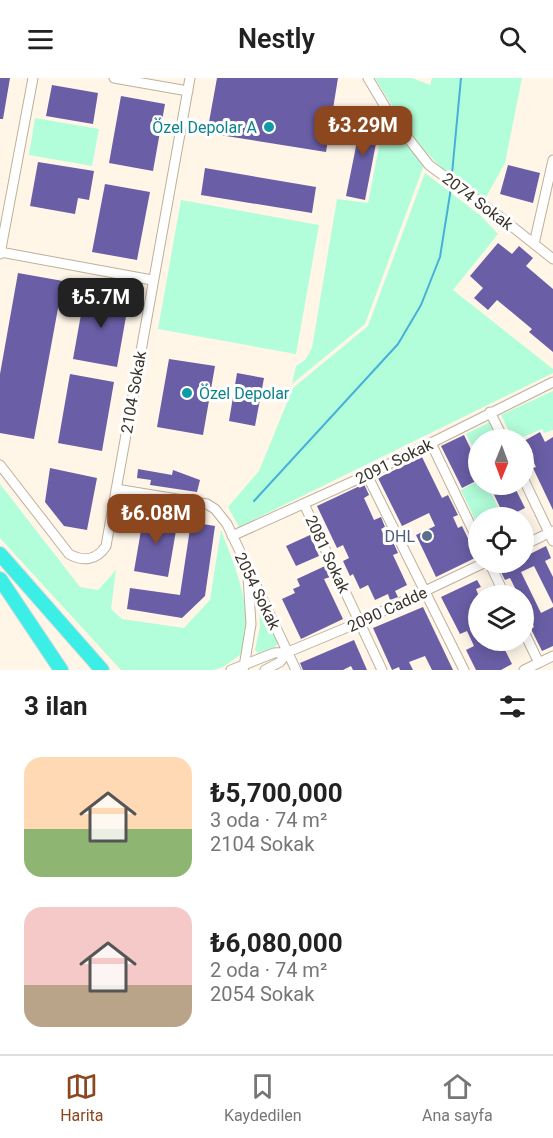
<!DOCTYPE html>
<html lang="tr">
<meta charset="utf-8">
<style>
body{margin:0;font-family:Roboto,sans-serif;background:#f2f2f2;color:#222;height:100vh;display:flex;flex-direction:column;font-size:22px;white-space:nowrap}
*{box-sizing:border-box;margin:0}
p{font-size:20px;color:#767676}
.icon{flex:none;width:33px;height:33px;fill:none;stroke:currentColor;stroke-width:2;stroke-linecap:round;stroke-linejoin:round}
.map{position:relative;height:592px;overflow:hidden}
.drawer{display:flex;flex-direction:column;background:#fff;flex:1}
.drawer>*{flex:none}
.needle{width:39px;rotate:181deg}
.fabs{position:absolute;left:468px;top:351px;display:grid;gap:12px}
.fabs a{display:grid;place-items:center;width:66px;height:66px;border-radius:50%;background:#fff;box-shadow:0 3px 15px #0003;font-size:30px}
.price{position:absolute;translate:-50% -51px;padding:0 14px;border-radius:12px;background:#8d471f;color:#fff;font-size:20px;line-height:39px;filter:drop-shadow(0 2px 3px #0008)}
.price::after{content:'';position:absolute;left:50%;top:36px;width:18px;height:14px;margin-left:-9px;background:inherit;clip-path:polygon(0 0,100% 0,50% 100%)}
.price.selected{background:#222;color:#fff}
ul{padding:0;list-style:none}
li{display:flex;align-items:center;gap:18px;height:150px;padding:0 24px}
li span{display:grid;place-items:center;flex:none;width:168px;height:120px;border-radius:18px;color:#555}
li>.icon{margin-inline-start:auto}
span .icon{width:72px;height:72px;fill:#fffc;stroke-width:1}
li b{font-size:26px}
h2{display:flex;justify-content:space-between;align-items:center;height:72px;padding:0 24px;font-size:26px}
header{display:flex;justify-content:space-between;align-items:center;height:78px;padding:0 24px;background:#fff;font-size:27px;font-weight:600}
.tab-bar{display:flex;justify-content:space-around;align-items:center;height:84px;border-top:2px solid #e0e0e0;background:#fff;font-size:16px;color:#767676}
.tab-bar a{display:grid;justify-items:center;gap:3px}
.tab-bar .selected{color:#8d471f}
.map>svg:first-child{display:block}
</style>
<header><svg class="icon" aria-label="menu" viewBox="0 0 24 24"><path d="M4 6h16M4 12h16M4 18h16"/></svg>Nestly<svg class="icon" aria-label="search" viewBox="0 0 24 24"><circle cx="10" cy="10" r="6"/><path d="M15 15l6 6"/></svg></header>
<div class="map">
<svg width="553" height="592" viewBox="0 0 553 592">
<rect width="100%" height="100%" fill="#fff6e8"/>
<path fill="#b2fdda" d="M375,0H412L430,7L432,0H522L505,85L485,121C473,112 459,104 447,94C417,69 395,33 375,0Z
M35,40L99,51L92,88L29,77Z
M384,43L424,87L365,246L292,306L296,288L305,282L312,270L337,121L368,125Z
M425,95L481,138L498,156L453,212L553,291V295L239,449L228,429L259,393L293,310L368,248Z
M181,122L319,147L296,276L158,251Z
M553,313V352L544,355L542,351L518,361H513L501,337Z
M490,344L499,361L478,362V380L466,356Z
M478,403V406L487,407L503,439L478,440V448L461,412Z
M0,406L80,509L98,512L116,492L111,531L122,541L184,550L210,522L221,452C236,492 256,535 240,577L223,589L213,592H121L0,460Z
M259,526H261L279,564L275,569L258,575L255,572L260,549Z"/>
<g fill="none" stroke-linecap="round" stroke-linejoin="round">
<path stroke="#47afd8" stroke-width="2" d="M452,96L461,0
M254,423L398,266L421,227L440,179L451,110"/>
</g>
<path fill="#6a5ea6" d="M0,0H10L3,41H0Z
M217,0H338L326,74L207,55Z
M52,7L98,15L93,46L46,38Z
M121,18L165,26L153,93L109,85Z
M364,29L372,30L370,43L380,45L365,122L346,118Z
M38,84L94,93L89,122L78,120L75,136L30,128Z
M508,87L540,95L533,125L500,116Z
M205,90L316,109L312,135L201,117Z
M105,106L150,114L137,182L92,174Z
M498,165L512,176L519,168L533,180L526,188L553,211V274L529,254L532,251L497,222L488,232L474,220L483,210L470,198Z
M18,195L63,203L34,361L0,355V296Z
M85,214L129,222L117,289L73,281Z
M169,281L215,288L203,357L157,349Z
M237,295L264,300L255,348L229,343Z
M70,296L114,304L102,373L58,365Z
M540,354L545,364L553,359V432L533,390L536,389L524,363Z
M464,357L478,386V402L462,410L441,368Z
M422,379L442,420L448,417L458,437L453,439L458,450L462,448L477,479L436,499L416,457L435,448L429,435L402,448L378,400Z
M50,390L97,400L87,452L64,448L45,424Z
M138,391L172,397L173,392L200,402L197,414L150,407L151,402L137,400Z
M364,406L369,417L364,420L374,442L381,439L385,449L381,451L386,462L391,460L393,464L398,475L393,477L407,507L395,513L398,519L390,522L388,516L375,522L368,507L360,511L353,496L350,498L343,483L349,480L343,467L337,470L317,428Z
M489,406H510L513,411L515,410L525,430L505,440Z
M144,435L178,441L168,499L134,493Z
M191,444L215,448L205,518L182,540L127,531L130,510L180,517Z
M310,457L319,478L296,488L286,468Z
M546,468L551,480L545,483L553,499V526L534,488L521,494L541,535L553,529V568L542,573L531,551L534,549L524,527V518H519L510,500L505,502L499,490L512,484H524V479Z
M325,488L330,499L324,501L343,541L301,561L282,521L295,515L293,511L300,508L297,501Z
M477,502L481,509L476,511L478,516V562H512L514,567L505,572L512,586L501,592H476L466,572L474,568L467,553L460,556L441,519Z
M423,529L453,592H432L425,578L409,584L413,592H400L399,589L392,592L373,550Z
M354,562L367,592H353L351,588L343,592H303L300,585Z"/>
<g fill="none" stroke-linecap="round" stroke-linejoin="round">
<g stroke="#beb09a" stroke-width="11">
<path id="minor" d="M114,0L188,13
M368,0L390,37L429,87L504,142L553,181
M534,166L553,82
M0,174L152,202
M0,176L33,0
M490,334L504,362
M431,365L478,463
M0,387L69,476C83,484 97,482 106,468L190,0
M367,397L464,592
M524,402L553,463
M116,411L207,426L215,431L227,446L296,592
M304,426L382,592
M232,458L367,397L553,304
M524,467L553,453
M489,484L505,518
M524,554L539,585
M244,589L251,546L248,499
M231,592L274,575L288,574L360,544L486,484
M265,592L280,584L288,574
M524,592L553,578"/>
</g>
<g stroke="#dcdad9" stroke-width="16">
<path id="highway" d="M0,476L102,592
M0,501L61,592"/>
</g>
<use href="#minor" stroke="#fff" stroke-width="9"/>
<use href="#highway" stroke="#3befe7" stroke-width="14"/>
</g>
<g fill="#0f9aa8" stroke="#fff" stroke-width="2">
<circle cx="269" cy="49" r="6"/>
<circle cx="187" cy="315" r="6"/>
</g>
<circle fill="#5c6f8a" stroke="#fff" stroke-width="2" cx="427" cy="458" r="6"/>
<g text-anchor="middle" stroke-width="6" stroke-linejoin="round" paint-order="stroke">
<g font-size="16" fill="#0d838f" stroke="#fff" text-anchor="end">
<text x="257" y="55">Özel Depolar A</text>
<text x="199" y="321" text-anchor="start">Özel Depolar</text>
</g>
<g font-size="16" fill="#3a342b" stroke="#fff">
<text transform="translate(478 123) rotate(37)" y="6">2074 Sokak</text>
<text transform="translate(133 314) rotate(-80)" y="6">2104 Sokak</text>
<text transform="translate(394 383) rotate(-26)" y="6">2091 Sokak</text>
<text transform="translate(328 476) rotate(65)" y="6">2081 Sokak</text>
<text transform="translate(258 513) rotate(64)" y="6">2054 Sokak</text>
<text transform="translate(387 531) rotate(-25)" y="6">2090 Cadde</text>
</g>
<g font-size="16" fill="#4e5e75" stroke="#fff" text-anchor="end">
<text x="415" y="464">DHL</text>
</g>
</g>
</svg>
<div class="fabs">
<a><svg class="needle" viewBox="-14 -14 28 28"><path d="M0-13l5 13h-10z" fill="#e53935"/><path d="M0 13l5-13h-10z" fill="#767676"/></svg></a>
<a><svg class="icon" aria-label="locate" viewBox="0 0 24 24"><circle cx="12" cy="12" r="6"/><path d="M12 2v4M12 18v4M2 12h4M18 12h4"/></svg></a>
<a><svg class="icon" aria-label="layers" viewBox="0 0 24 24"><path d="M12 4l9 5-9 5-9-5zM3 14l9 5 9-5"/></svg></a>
</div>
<b class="price" style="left:363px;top:79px">₺3.29M</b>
<b class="price selected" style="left:101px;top:251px">₺5.7M</b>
<b class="price" style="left:156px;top:467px">₺6.08M</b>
</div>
<section class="drawer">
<h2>3 ilan<svg class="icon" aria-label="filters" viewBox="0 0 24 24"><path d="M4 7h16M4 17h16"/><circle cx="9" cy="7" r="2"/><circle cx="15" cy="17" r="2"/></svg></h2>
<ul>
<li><span style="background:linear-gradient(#ffd9b3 60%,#8fb573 0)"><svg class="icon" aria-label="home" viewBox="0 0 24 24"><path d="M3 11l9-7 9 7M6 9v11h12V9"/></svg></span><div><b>₺5,700,000</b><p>3 oda · 74 m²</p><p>2104 Sokak</p></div></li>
<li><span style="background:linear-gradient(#f6c9c9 65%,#b9a48a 0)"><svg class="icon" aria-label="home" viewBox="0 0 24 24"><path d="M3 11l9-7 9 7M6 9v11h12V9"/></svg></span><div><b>₺6,080,000</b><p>2 oda · 74 m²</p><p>2054 Sokak</p></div></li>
</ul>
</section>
<nav class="tab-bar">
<a class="selected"><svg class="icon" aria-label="map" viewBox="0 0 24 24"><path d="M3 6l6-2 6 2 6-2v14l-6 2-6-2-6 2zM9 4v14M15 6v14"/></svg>Harita</a>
<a><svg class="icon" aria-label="saved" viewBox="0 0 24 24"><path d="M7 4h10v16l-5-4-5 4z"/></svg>Kaydedilen</a>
<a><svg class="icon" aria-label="home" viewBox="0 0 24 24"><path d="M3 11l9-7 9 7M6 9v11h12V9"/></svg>Ana sayfa</a>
</nav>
